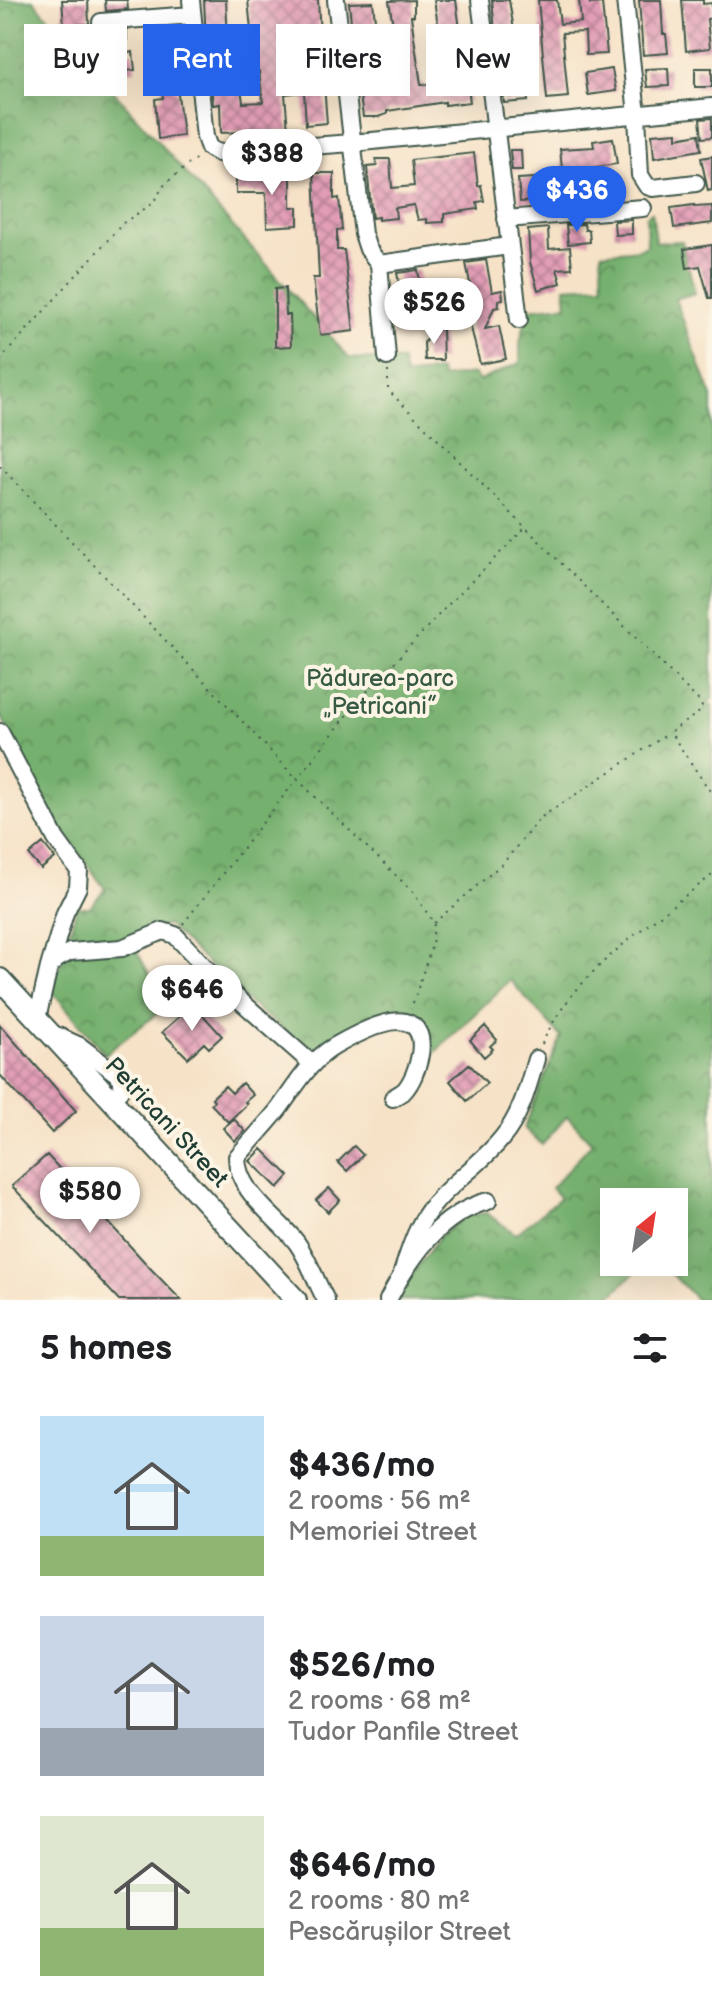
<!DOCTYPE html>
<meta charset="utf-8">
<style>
body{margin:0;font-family:"Balsamiq Sans",sans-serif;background:#f6f6f6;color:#202124;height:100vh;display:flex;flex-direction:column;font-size:30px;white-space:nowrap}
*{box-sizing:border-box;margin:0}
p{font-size:26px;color:#757577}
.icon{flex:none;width:44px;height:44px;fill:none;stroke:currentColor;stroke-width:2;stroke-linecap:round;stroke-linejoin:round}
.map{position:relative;height:1300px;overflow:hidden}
.sheet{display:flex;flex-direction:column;background:#fff;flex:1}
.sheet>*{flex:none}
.hud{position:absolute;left:24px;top:24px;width:664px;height:72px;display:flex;gap:16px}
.needle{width:52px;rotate:30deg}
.controls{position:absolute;left:600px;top:1188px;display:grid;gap:16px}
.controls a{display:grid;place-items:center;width:88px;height:88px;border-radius:0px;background:#fff;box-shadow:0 8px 32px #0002;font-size:40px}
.price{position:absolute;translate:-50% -68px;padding:0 18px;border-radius:28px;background:#fff;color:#222;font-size:26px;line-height:52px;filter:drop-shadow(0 2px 4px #0008)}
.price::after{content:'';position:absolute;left:50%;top:48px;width:24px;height:18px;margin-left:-12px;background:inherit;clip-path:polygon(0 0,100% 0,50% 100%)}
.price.active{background:#2563eb;color:#fff}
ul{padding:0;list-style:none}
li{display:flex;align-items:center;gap:24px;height:200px;padding:0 40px}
li span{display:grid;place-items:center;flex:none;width:224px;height:160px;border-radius:0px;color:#555}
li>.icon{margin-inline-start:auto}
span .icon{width:96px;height:96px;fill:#fffc;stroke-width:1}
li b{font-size:34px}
h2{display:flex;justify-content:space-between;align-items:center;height:96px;padding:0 40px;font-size:34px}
.chip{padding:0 28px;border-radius:0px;background:#fff;box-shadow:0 8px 32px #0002;font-size:28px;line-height:72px}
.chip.active{background:#2563eb;color:#fff}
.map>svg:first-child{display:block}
</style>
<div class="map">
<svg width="712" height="1300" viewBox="0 0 712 1300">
<defs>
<pattern id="forest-crowns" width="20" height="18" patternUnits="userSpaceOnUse" patternTransform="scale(2)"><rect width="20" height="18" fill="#76b06e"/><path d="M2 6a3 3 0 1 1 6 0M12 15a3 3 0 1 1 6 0" fill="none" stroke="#60905b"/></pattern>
<pattern id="building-cross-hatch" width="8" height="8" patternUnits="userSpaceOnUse" patternTransform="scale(2)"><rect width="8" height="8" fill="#e29db6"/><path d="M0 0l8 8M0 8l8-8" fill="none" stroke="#b78195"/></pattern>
</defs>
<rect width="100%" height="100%" fill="#fcf5e5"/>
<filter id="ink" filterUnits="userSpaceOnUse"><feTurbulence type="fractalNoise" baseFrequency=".0125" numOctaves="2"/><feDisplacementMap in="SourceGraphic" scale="16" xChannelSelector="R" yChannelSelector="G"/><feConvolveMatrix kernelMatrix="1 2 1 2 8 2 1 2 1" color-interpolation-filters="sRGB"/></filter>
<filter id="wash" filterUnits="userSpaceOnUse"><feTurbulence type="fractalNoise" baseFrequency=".006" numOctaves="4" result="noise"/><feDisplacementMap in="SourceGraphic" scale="32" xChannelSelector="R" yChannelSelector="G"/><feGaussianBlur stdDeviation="1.8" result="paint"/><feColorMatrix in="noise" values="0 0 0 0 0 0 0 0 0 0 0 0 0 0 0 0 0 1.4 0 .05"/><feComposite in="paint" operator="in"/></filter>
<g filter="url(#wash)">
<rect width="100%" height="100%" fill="#f6e2c7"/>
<path fill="url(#forest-crowns)" stroke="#4a7651" stroke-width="2" d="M0,0H33L349,358L402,361L405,376L440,371L441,378L474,374L479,381L520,363V343L528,309L567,305L565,287L603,285L601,253L639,249L647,245L646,216L652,212L656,242L682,241L695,293L675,299L712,397V699L708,702L712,705V1300H697L660,1262H674V1202H614V1262H646L606,1300H396L400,1290L441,1235L466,1216L486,1213L516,1234L560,1198L551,1188L592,1143L567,1116L542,1145L524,1128L561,1037L510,980L434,1053L409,1016L317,1055L249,1003L167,925L131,941L167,1006L105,1054L52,991L77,907H90L105,889L57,822L0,714Z"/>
<g id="blocks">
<path fill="url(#building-cross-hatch)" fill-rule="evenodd" d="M62,0H88L89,24L64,25Z
M105,0H127L128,9L106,11Z
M204,0H226L228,41H206Z
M248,0H318L320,36H323L326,59H322L327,123L306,125L304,92L285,94L288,130L221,133L220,104L213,105L210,76L239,72L243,103L263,102L259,71H255ZM302,31L306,66L287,68L284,32Z
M414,0V16H411L416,51L421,84L427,85L447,82L434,0H456L470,102L445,105V102L387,111V114L378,117H363L356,69L378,66L381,90L403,86L389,1Z
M492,0H509L514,30L495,32Z
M538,0H557L560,24L581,22L579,0H590V4L602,3L607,54L586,55L585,32L562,33L568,97L547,99Z
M639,0H661L663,34H666L668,53L643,55Z
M682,0H703V4L712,3V18L707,19L710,48L686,51Z
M373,2L378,47L354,50L349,3Z
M169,28L170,42L152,44L151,29Z
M127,31V53L133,52L135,70L115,72L112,47H103V37H108V32Z
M522,50L528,101L504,103L501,52Z
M668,68L669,86L647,87L645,69Z
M695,68H712V87H695Z
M612,69L616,91L588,95L585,73Z
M177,86L183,136L158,139L155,99L163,98L162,87Z
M712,118V137L702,138L700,119Z
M677,132V138L699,134L701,150L654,158L652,134Z
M613,138L617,164L582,169L585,194L565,197L560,149L594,147L593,141Z
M510,150H521L522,170H512Z
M474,153L478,186L481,185L484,201L477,202L478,209L444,214V222L427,223V219L418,220L414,205L395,208L396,218L378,220V217L372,218L367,167L377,166L376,159H390L392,188L414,186L411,160Z
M712,156V190L708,191L701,158Z
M314,173H334V199L339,198L342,230H337V250H344L354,331L320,335L313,278H319Z
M291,175V207H298V225L267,227L266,193H236V176Z
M535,178L538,201L520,202L518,179Z
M694,205V207L712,206V223L674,228L671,208Z
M632,220V234L615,235L614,221Z
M584,224L585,230H589L590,242L568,244L566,225Z
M548,228L549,249L570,247L572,268L557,269L561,283L538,290L530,262L528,230Z
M712,245V298H709L700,266L687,268L684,249Z
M486,260L492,292L502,290L503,299L498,300L499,307L494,308L485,329L499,326L506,359L480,364L463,296L472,294L466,263Z
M418,270L423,303H428L431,325L408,328L404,294H401L397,273Z
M285,288L286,315H290L291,346L275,347V289Z
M442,329L443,360H425L424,343L432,330Z
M43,843L55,858L41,869L29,855Z
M189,1008L197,1019L202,1014L222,1036L209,1048L204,1043L188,1058L162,1032Z
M0,1025L76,1111L52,1133L0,1075Z
M485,1026L497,1040L490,1046L493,1049L484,1057L470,1040Z
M469,1064L487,1083L467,1101L450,1081Z
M242,1083L253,1095L245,1102L247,1104L228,1122L211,1104L214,1101L212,1098L225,1086L232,1093Z
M234,1119L245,1131L235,1141L223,1128Z
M354,1146L363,1155L347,1171L338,1162Z
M262,1149L289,1176L278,1188L250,1161Z
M47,1155L151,1269L181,1300H119L12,1186Z
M329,1188L340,1200L328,1212L316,1200Z"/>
</g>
</g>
<g filter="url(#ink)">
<use href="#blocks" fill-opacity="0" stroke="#3f564a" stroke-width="2"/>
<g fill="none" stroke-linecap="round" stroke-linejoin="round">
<g stroke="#3f564a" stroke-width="20">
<path id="minor" d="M191,0L205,137L209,148L218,153L352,143L712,107
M336,0L363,234L368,249L379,264L387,357
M480,0L519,320
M625,0L637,115L640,175L647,186L653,188L696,183
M101,22L192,15
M506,219L643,208
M379,264L509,246
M0,732L56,839L79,871L78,887L65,913L49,967
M37,1019L49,967L57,959L70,952L122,948L163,931L175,935L218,981L311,1063
M51,1033L80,1046L122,1078V1087L113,1101
M402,1273C410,1248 418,1221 436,1202C456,1179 483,1162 502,1138C521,1116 528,1086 536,1059
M326,1300C316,1282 309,1260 297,1243C277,1216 237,1193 237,1157C251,1141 265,1126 278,1110C296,1086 309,1061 335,1046C351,1037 387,1017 405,1022C433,1028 418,1076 404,1091C401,1093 397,1095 393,1098
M388,1300C410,1257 440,1214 488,1201"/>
</g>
<g stroke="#3f564a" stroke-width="24">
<path id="major" d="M0,979L296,1300"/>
</g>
<path stroke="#3f564a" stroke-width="2" stroke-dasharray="2 6" stroke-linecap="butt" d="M0,360L123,223L152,204L165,184L199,156
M388,371V390L700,702L702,707L701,711L670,732L712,794
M0,466L297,779L412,891L434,923L432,945L411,1009
M434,923L504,862L540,818L669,733
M183,924L360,699L446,607L526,527
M542,1044C574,971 651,924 712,875"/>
<use href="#minor" stroke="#fff" stroke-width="16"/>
<use href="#major" stroke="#fff" stroke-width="20"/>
</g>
</g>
<g text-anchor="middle" stroke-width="8" stroke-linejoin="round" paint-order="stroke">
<g font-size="24" fill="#365a43" stroke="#fcf5e5">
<text x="380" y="686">Pădurea-parc<tspan x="380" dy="28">„Petricani”</tspan></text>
</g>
<g font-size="24" fill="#1f3d34" stroke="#fcf5e5">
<text transform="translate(167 1122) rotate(47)" y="8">Petricani Street</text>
</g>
</g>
</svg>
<div class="controls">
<a><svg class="needle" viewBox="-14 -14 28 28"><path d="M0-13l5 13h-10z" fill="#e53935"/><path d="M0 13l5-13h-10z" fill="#757577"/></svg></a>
</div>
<b class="price" style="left:272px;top:197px">$388</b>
<b class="price active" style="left:577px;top:234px">$436</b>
<b class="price" style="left:434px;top:346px">$526</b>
<b class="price" style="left:192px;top:1033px">$646</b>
<b class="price" style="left:90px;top:1235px">$580</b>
<div class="hud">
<a class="chip">Buy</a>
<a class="chip active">Rent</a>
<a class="chip">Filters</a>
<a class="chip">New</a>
</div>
</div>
<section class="sheet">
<h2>5 homes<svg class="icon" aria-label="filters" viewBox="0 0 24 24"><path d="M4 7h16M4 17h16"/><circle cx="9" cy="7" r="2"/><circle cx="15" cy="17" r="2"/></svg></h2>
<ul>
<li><span style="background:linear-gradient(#bfe0f5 75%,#8fb573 0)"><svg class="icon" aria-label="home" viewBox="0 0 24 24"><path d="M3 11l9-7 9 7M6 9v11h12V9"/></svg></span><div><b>$436/mo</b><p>2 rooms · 56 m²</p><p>Memoriei Street</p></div></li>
<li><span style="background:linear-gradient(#c9d6e8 70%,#9aa5b1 0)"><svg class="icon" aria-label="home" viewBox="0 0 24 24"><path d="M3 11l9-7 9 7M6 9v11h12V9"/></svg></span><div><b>$526/mo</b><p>2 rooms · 68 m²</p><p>Tudor Panfile Street</p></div></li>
<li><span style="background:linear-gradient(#dfe7d0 70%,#8fb573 0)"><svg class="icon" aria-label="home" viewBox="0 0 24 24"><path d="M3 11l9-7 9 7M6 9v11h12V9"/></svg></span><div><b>$646/mo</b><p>2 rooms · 80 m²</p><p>Pescărușilor Street</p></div></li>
</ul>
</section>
